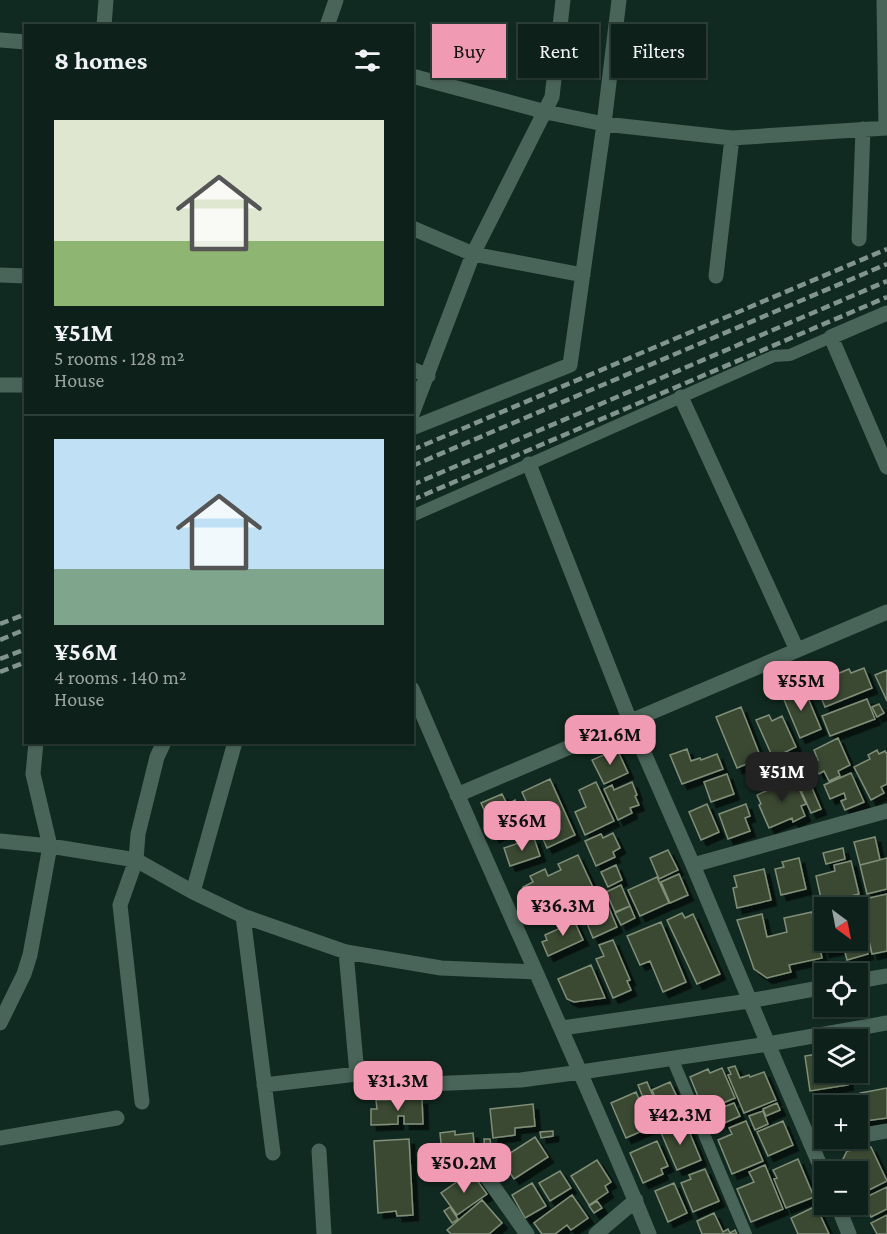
<!DOCTYPE html>
<meta charset="utf-8">
<style>
body{margin:0;font-family:"Crimson Pro",serif;background:#162822;color:#f1f3f6;height:100vh;display:flex;flex-direction:column;font-size:22px;white-space:nowrap}
*{box-sizing:border-box;margin:0}
p{font-size:20px;color:#9aa3a2}
.icon{flex:none;width:33px;height:33px;fill:none;stroke:currentColor;stroke-width:2;stroke-linecap:round;stroke-linejoin:round}
.map{position:relative;flex:1;overflow:hidden}
.drawer{position:absolute;left:24px;top:24px;width:390px;height:720px;display:flex;flex-direction:column;background:#0d2019;border-radius:0px;box-shadow:0 2px 4px #0004,0 0 0 2px #2d3e38}
.drawer>*{flex:none}
.guide{position:absolute;left:432px;top:24px;width:364px;height:54px;display:flex;gap:12px}
.needle{width:39px;rotate:148deg}
.tools{position:absolute;left:814px;top:897px;display:grid;gap:12px}
.tools a{display:grid;place-items:center;width:54px;height:54px;border-radius:0px;background:#0d2019;box-shadow:0 2px 4px #0004,0 0 0 2px #2d3e38;font-size:30px}
.price{position:absolute;translate:-50% -51px;padding:0 14px;border-radius:12px;background:#f19ab4;color:#111;font-size:20px;line-height:39px;filter:drop-shadow(0 2px 3px #0008)}
.price::after{content:'';position:absolute;left:50%;top:36px;width:18px;height:14px;margin-left:-9px;background:inherit;clip-path:polygon(0 0,100% 0,50% 100%)}
.price.active{background:#222;color:#fff}
ul{padding:0;list-style:none}
li{display:grid;align-content:center;gap:12px;height:318px;padding:0 30px}
li+li{border-top:2px solid #2d3e38}
li span{display:grid;place-items:center;height:186px;border-radius:0px;color:#555}
li>.icon{margin-inline-start:auto}
span .icon{width:108px;height:108px;fill:#fffc;stroke-width:1}
li b{font-size:26px}
h2{display:flex;justify-content:space-between;align-items:center;height:72px;padding:0 30px;font-size:26px}
.chip{padding:0 21px;border-radius:0px;background:#0d2019;box-shadow:0 2px 4px #0004,0 0 0 2px #2d3e38;font-size:21px;line-height:54px}
.chip.active{background:#f19ab4;color:#111}
.map>svg:first-child{display:block}
</style>
<div class="map">
<svg width="887" height="1234" viewBox="0 0 887 1234">
<defs>
<filter id="shadow"><feDropShadow dx="5.5" dy="5.5" stdDeviation="0" flood-color="#0009"/></filter>
</defs>
<rect width="100%" height="100%" fill="#112a21"/>
<path fill="#3a4a30" stroke="#818f79" stroke-width="1.5" filter="url(#shadow)" d="M864,668L872,688L825,707L815,683L849,669L851,673Z
M887,670V701L875,675Z
M803,686L821,729L800,738L782,695Z
M867,699L875,719L830,736L822,716Z
M879,704L884,713L877,717L872,707Z
M741,707L761,758L737,768L716,717Z
M769,715L772,721L782,716L796,747L773,758L756,720Z
M838,738L850,765L838,771L840,776L829,781L824,771L819,774L813,762L818,760L814,750Z
M617,749L628,773L604,784L592,760Z
M687,749L691,761L700,758L701,760L717,754L723,769L682,784L670,755Z
M877,750L879,754L885,751L887,754V784L881,787L884,793L871,800L854,767L870,759L868,755Z
M851,773L864,802L845,810L841,801L846,799L844,793L830,799L824,785Z
M727,774L734,794L711,802L704,782Z
M806,774L821,809L811,813L796,779Z
M794,778L806,804L801,806L805,816L793,822L792,818L769,828L759,805L761,804L757,795Z
M550,779L575,835L547,848L522,792Z
M596,782L614,821L585,835L575,812L586,807L579,790Z
M632,782L637,795L635,796L639,805L630,808L632,813L618,820L604,789L612,785L614,790Z
M502,794L506,802L485,812L481,803Z
M515,800L525,823L494,837L487,821L506,812L504,806Z
M707,804L719,832L701,840L689,812Z
M746,804L750,816L745,818L750,831L728,839L719,814Z
M613,833L620,848L613,852L615,857L596,866L585,841L601,834L603,838Z
M875,837L880,860L860,865L854,842Z
M534,838L540,856L510,866L504,848Z
M843,848L845,859L826,864L823,853Z
M668,850L678,870L659,879L650,858Z
M578,855L596,894L572,904L570,899L536,914L523,887L533,882L530,876L545,869L548,876L561,870L558,864Z
M799,858L806,889L781,895L775,869L784,867L782,862Z
M887,858V889L867,894L860,865Z
M851,861L859,894L822,903L816,876L835,871L834,865Z
M616,865L622,880L608,887L601,872Z
M764,869L771,900L737,908L733,888L737,887L734,876Z
M679,874L688,895L670,903L661,882Z
M657,877L669,903L640,916L628,890Z
M621,885L630,906L615,912L606,892Z
M887,894V951L872,954L860,900Z
M607,903L617,927L593,938L583,914Z
M630,906L635,918L621,925L615,913Z
M812,912L822,958L789,965L791,972L767,978L754,969L737,920L762,914L767,937L787,932L784,918Z
M682,913L685,918L693,914L720,974L697,984L667,920Z
M858,913L868,954L847,960L844,948L824,952L816,918L825,916V940H858Z
M572,916L583,940L548,956L542,942L547,940L545,935L565,926L562,921Z
M661,922L686,982L663,992L650,961L640,965L627,936Z
M613,940L630,980L627,981L631,990L613,998L596,959L604,956L599,945Z
M591,965L605,998L574,1002L567,999L558,979Z
M823,1053V1059H825V1072H846L848,1085L810,1091L805,1056Z
M735,1066L740,1078L749,1075L750,1077L764,1072L776,1100L744,1113L728,1075L731,1074L728,1068Z
M722,1068L735,1098L704,1111L690,1077L708,1069L710,1073Z
M647,1082L653,1096L644,1100L638,1085Z
M670,1082L685,1114L657,1127L646,1106L657,1101L652,1090Z
M887,1088V1118L865,1121L860,1093Z
M636,1092L651,1127L626,1138L611,1103Z
M854,1098L855,1106H825V1115L823,1103Z
M422,1099L423,1124H404V1116H398V1124L371,1125V1109H377L376,1100Z
M734,1103L740,1116L722,1124L716,1110Z
M777,1103L780,1110L766,1116L763,1109Z
M533,1104L535,1126L515,1128V1135L493,1138L490,1109Z
M763,1111L768,1124L755,1130L749,1116Z
M746,1121L763,1161L732,1174L718,1140L732,1134L729,1128Z
M783,1121L793,1145L768,1156L757,1132Z
M670,1123L673,1130L686,1124L701,1160L677,1170L659,1128Z
M455,1131V1135L473,1133L476,1163L458,1165L459,1172L444,1174L440,1133Z
M553,1131V1136L541,1138L540,1132Z
M535,1137L548,1157L514,1179L501,1159Z
M409,1139L413,1215L397,1216L396,1211L378,1213L374,1141Z
M484,1139H490L492,1153L485,1154Z
M657,1141L668,1166L661,1169L663,1174L643,1183L630,1153Z
M871,1147L887,1181L859,1195L858,1172H847L842,1161L847,1151Z
M798,1159L814,1197L786,1208L774,1179L777,1178L773,1170Z
M597,1160L611,1182L605,1186L608,1192L589,1205L571,1176Z
M765,1165L783,1209L751,1222L737,1189L754,1182L749,1172Z
M705,1169L719,1201L693,1212L681,1183L691,1179L689,1175Z
M560,1171L571,1188L550,1201L539,1183Z
M471,1172L487,1194L457,1215L441,1193Z
M532,1183L546,1206L525,1218L512,1195Z
M674,1183L687,1213L668,1222L655,1191Z
M887,1187V1209L871,1217L862,1199Z
M572,1195L588,1218L571,1230L567,1225L555,1234H542L534,1223Z
M482,1200L502,1223L489,1234H451L447,1230Z
M597,1201L602,1208L594,1213L589,1206Z
M816,1206L829,1234H798L791,1218Z
M450,1207L458,1219L452,1223L444,1211Z
M714,1213L723,1232L728,1229L730,1233L735,1230L737,1234H702L697,1221Z
M887,1215V1234H877L871,1223Z"/>
<g fill="none" stroke-linecap="round" stroke-linejoin="round">
<path stroke="#496459" stroke-width="12" d="M412,516L774,356L790,355L831,337
M672,1058L746,1234"/>
<path stroke="#496459" stroke-width="15" d="M884,0L886,128
M104,26L106,0
M327,26L336,0
M0,40L26,42
M412,76L546,112L604,124L732,138L887,128
M412,228L473,254L583,275
M859,239L863,129
M0,275L26,276
M716,276L732,138
M887,313L831,337L887,467
M412,369L428,376
M0,385H26
M681,397L797,650
M412,414L473,254L552,97L563,0
M412,428L570,365L604,124L619,0
M529,464L630,721L693,865L768,1044
M412,689C489,872 574,1051 649,1234
M457,795L887,612
M0,841L50,846L136,860L193,892L243,916L346,952L441,968L536,972
M693,865L887,811
M193,892L235,742
M243,916L273,1153
M0,1023L24,974L30,955L50,846L33,774L36,742
M427,1084L521,1080L581,1072
M264,1085L357,1074L346,952
M142,1102L120,905L136,860L138,834L157,757L164,742
M858,1136L887,1131
M0,1138L117,1118
M811,1144L843,1138
M319,1151L324,1234
M483,1172L527,1234
M596,1234L636,1200"/>
<path stroke="#496459" stroke-width="15" d="M858,981L887,976
M562,1028L749,1001L825,987
M768,1044L825,1177
M581,1072L768,1044L887,1023
M837,1204L849,1234"/>
<path stroke="#81948d" stroke-width="4.5" stroke-dasharray="9 4.5" stroke-linecap="butt" d="M412,450L887,249
M412,466L887,264
M412,485L887,281
M412,500L887,297
M0,624L26,614
M0,640L26,629
M0,659L26,649
M0,672L26,662"/>
</g>
</svg>
<div class="tools">
<a><svg class="needle" viewBox="-14 -14 28 28"><path d="M0-13l5 13h-10z" fill="#e53935"/><path d="M0 13l5-13h-10z" fill="#9aa3a2"/></svg></a>
<a><svg class="icon" aria-label="locate" viewBox="0 0 24 24"><circle cx="12" cy="12" r="6"/><path d="M12 2v4M12 18v4M2 12h4M18 12h4"/></svg></a>
<a><svg class="icon" aria-label="layers" viewBox="0 0 24 24"><path d="M12 4l9 5-9 5-9-5zM3 14l9 5 9-5"/></svg></a>
<a>+</a>
<a>−</a>
</div>
<b class="price" style="left:801px;top:712px">¥55M</b>
<b class="price" style="left:610px;top:766px">¥21.6M</b>
<b class="price active" style="left:782px;top:803px">¥51M</b>
<b class="price" style="left:522px;top:852px">¥56M</b>
<b class="price" style="left:563px;top:937px">¥36.3M</b>
<b class="price" style="left:398px;top:1112px">¥31.3M</b>
<b class="price" style="left:680px;top:1146px">¥42.3M</b>
<b class="price" style="left:464px;top:1194px">¥50.2M</b>
<div class="guide">
<a class="chip active">Buy</a>
<a class="chip">Rent</a>
<a class="chip">Filters</a>
</div>
<section class="drawer">
<h2>8 homes<svg class="icon" aria-label="filters" viewBox="0 0 24 24"><path d="M4 7h16M4 17h16"/><circle cx="9" cy="7" r="2"/><circle cx="15" cy="17" r="2"/></svg></h2>
<ul>
<li><span style="background:linear-gradient(#dfe7d0 65%,#8fb573 0)"><svg class="icon" aria-label="home" viewBox="0 0 24 24"><path d="M3 11l9-7 9 7M6 9v11h12V9"/></svg></span><div><b>¥51M</b><p>5 rooms · 128 m²</p><p>House</p></div></li>
<li><span style="background:linear-gradient(#bfe0f5 70%,#7fa58c 0)"><svg class="icon" aria-label="home" viewBox="0 0 24 24"><path d="M3 11l9-7 9 7M6 9v11h12V9"/></svg></span><div><b>¥56M</b><p>4 rooms · 140 m²</p><p>House</p></div></li>
</ul>
</section>
</div>
